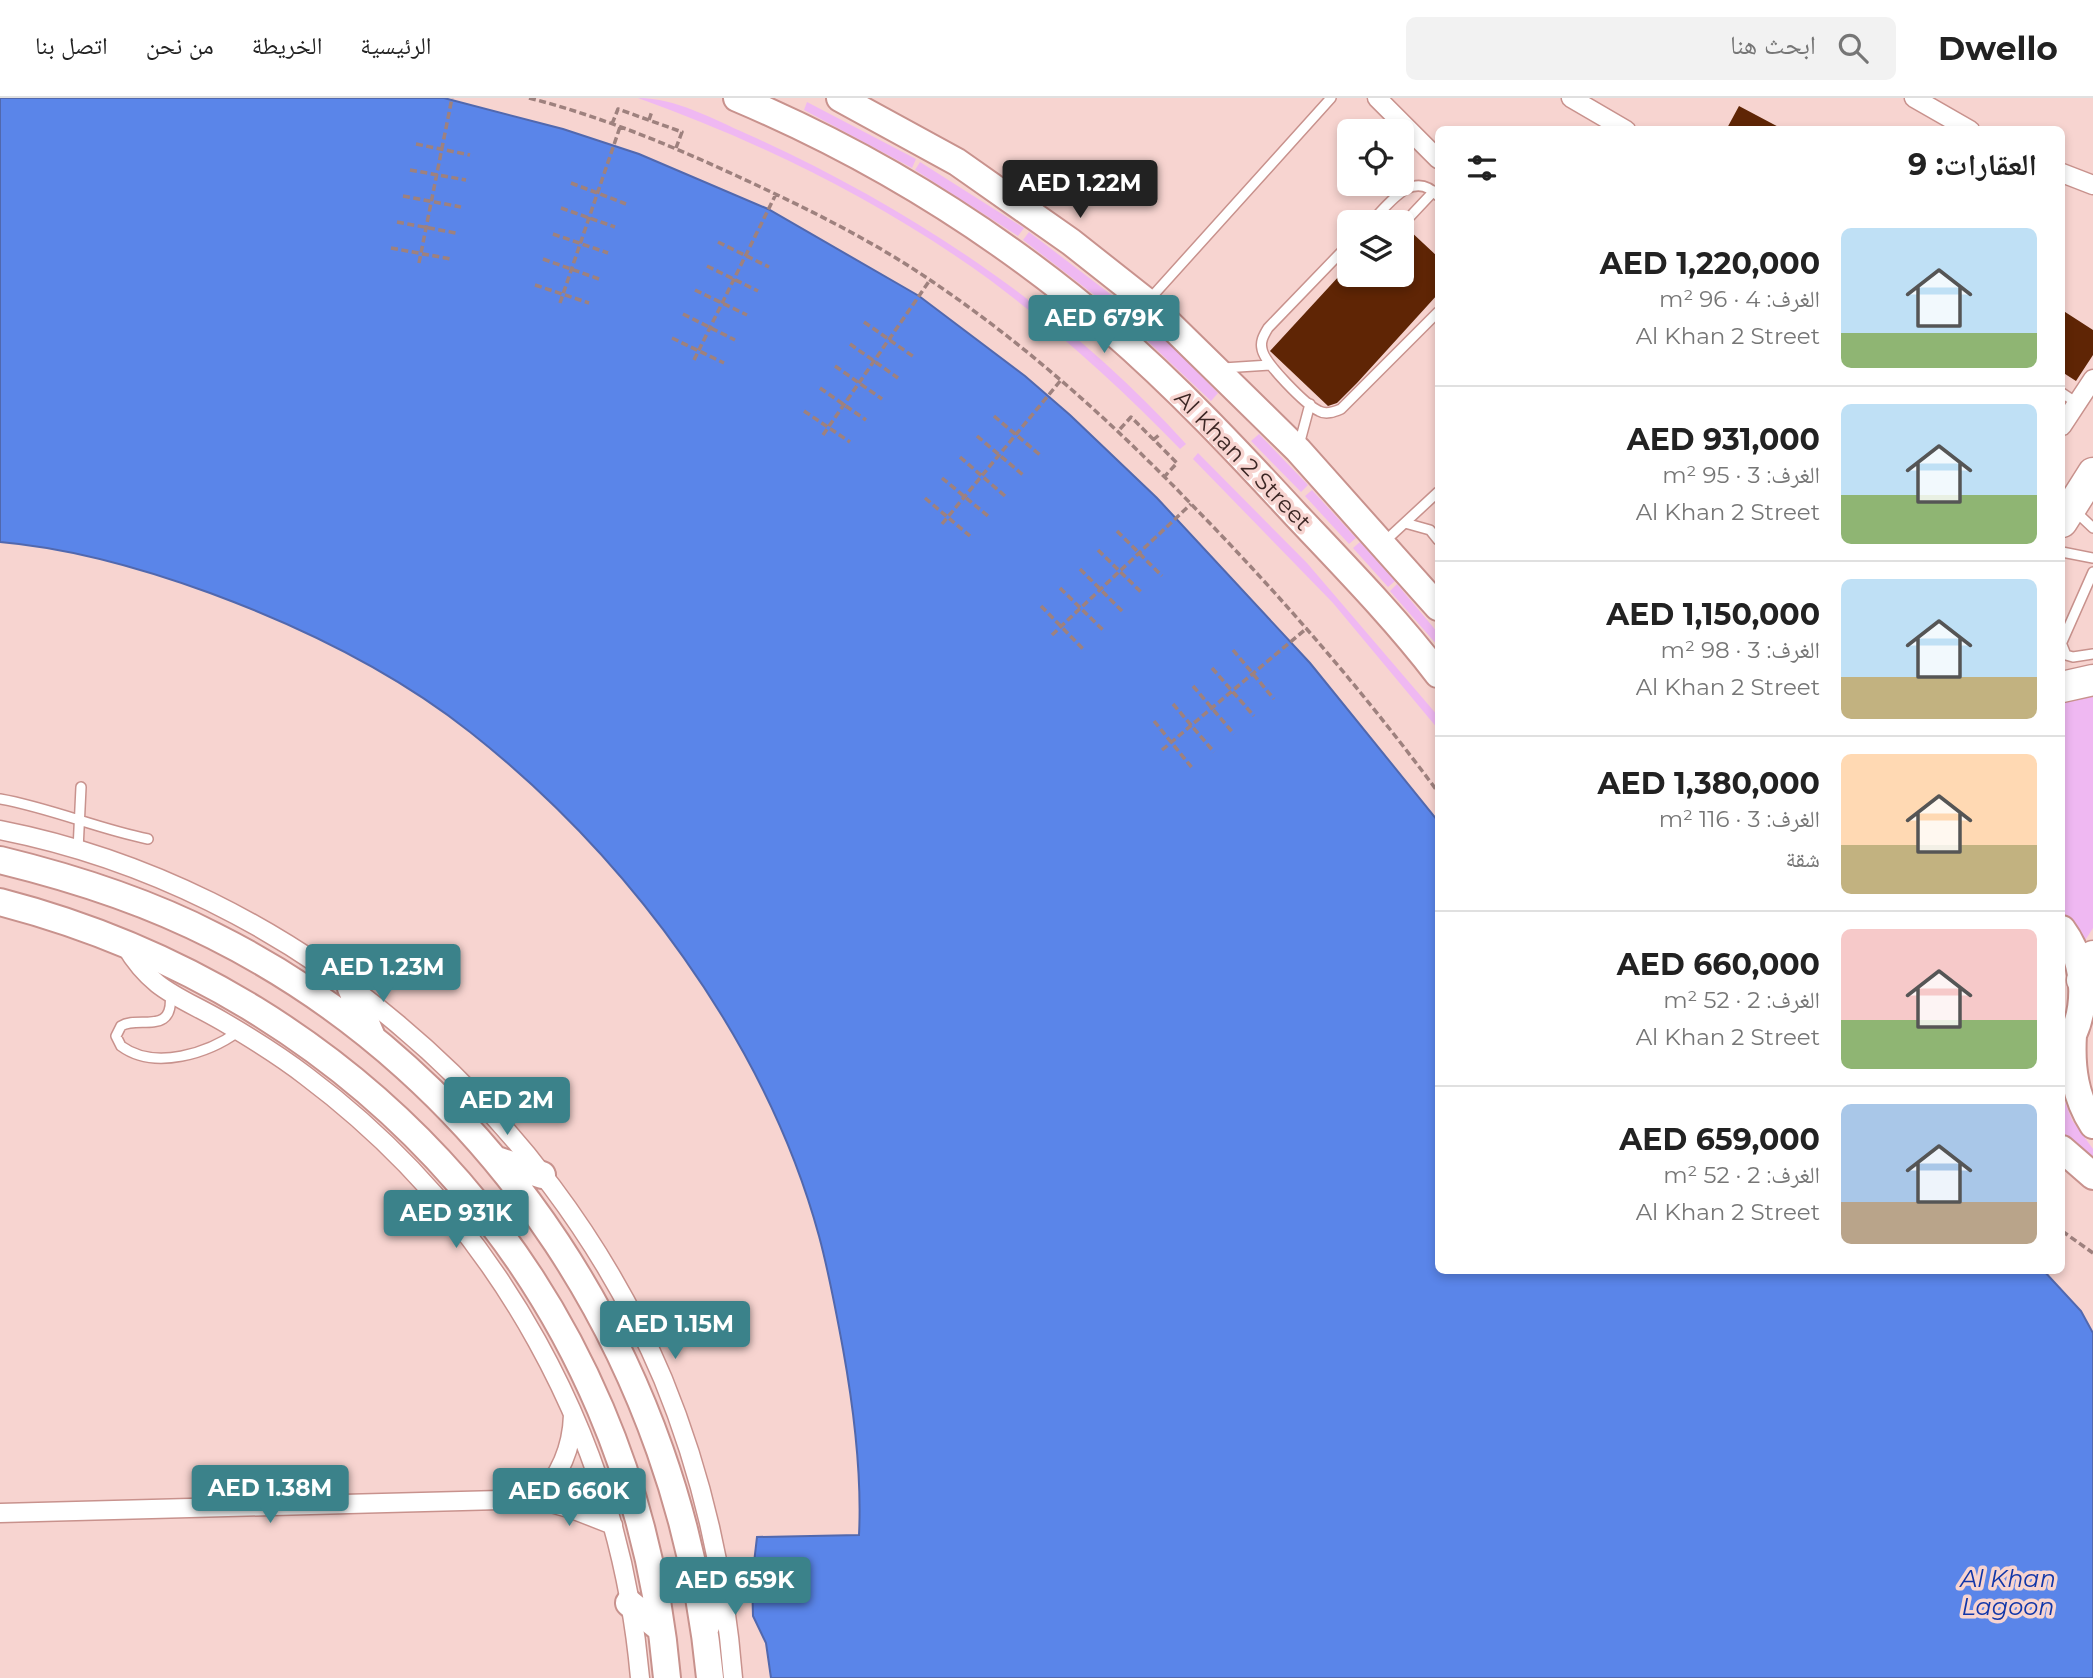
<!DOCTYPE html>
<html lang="ar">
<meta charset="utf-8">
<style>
body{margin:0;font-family:Montserrat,"Noto Naskh Arabic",sans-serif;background:#f2f2f2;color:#222;direction:rtl;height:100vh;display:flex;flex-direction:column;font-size:26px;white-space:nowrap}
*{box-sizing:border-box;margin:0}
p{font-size:23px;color:#767676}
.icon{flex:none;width:38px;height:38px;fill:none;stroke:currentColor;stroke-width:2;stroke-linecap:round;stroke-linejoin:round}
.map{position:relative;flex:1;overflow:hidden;direction:ltr}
.drawer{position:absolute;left:1435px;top:28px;width:630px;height:1148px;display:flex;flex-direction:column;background:#fff;border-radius:10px;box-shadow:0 4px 10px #0003;direction:rtl}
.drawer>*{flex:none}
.buttons{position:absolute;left:1337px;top:21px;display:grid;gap:14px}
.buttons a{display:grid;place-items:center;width:77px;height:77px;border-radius:10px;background:#fff;box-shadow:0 4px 10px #0003;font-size:35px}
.price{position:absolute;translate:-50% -60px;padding:0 16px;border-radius:7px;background:#3b828a;color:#fff;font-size:23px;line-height:46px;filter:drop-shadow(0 2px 4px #0008)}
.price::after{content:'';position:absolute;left:50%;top:42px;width:21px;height:16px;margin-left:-10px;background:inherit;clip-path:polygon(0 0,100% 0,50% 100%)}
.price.active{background:#222;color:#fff}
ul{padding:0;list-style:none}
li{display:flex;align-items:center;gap:21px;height:175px;padding:0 28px}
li+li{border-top:2px solid #e0e0e0}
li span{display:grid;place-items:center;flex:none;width:196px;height:140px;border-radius:10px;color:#555}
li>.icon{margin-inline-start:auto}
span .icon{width:84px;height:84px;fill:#fffc;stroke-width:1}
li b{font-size:30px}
h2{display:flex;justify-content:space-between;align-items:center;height:84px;padding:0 28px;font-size:30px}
header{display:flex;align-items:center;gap:42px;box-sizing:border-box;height:98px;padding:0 35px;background:#fff;border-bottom:2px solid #e0e0e0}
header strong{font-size:33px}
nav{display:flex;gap:38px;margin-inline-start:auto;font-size:24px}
.search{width:490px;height:63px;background:#f2f2f2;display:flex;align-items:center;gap:18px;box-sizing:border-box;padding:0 24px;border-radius:10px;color:#767676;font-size:26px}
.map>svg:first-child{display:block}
</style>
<header>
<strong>Dwello</strong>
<div class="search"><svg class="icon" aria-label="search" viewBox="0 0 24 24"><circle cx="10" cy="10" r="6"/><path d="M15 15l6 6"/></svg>ابحث هنا</div>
<nav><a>الرئيسية</a><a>الخريطة</a><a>من نحن</a><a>اتصل بنا</a></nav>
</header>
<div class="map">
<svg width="2093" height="1580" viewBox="0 0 2093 1580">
<rect width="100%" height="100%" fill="#f7d4d0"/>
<path fill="#efb8f2" d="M638,0C676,0 713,21 747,36C910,109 1066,213 1186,346L1180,351C1121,290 1058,233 990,182C884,105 761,44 638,0Z
M807,4L916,61L912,70L804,12Z
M920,64L1024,130L1018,138L915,72Z
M1029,134L1126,208L1119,216L1023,142Z
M1130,212L1176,252L1218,295L1211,303L1123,220Z
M1259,336L1308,387L1301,394L1251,343Z
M1198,355L1307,465L1438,618V631L1333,505L1193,361Z
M1312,392L1356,440L1349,446L1305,398Z
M1360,444L1395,483L1388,489L1353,450Z
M1397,486L1438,535V548L1390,493Z
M2093,596V830L2084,844L2062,812V602Z
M2062,996L2072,1022L2093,1051V1064L2062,1033Z"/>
<path fill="#5a85e9" stroke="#5168ae" stroke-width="2" d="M0,0H444L563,31L639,56L768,111L919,198L1025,278L1070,317L1157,400L1310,565L1438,723V1172L2044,1173L2081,1213L2093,1235V1580H771L766,1545L753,1518L752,1482L757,1439L859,1437C862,1376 854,1312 843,1251C836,1213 829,1175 819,1138C766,943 627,758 470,634C393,573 302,529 210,495C144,471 71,450 0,444Z"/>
<path fill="#5f2505" d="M1739,8L1784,32H1726Z
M1408,131L1438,159V196L1357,285L1337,305L1328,308L1270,253L1340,177H1402V133Z
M2062,212L2093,232V257L2076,283L2062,274Z"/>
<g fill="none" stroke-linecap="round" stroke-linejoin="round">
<g stroke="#c8928d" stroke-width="12">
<path id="lane" d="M1371,124C1389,106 1413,70 1438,98
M1403,126L1434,93
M1349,146L1268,230C1264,237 1260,243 1262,251C1264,265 1306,307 1319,313C1326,317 1334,314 1341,311L1438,214
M1148,203L1331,0
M1223,270L1270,267
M2062,295L2077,305
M1299,347L1310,306
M2075,413L2093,430
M1405,425L1430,432L1438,442
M1383,445L1438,394
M2062,454L2093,460
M2062,544L2093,474
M2062,547L2066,557L2073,559L2093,556
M0,701C51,710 98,731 148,741
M78,752L81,689
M170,895C175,939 138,917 121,928L116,938L121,948C155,973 209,955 239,933"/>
</g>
<g stroke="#c8928d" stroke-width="21">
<path id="street" d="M1377,0L1438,61
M1571,0L1626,32
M1914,0L1970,32
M2062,75L2093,87
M2062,328L2093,281
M0,732C291,789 548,1009 663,1281C702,1376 725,1478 733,1580
M125,847C152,893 179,898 222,923C251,940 280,958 306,978C498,1122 619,1341 640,1580
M537,1401C560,1378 572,1350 573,1317
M0,1415L537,1401L572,1411L613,1427"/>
</g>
<g stroke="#c8928d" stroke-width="30">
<path id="secondary" d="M737,0C872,57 999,136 1110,231C1177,289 1237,353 1297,418C1346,470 1395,520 1438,576
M840,0L957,64L1071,144L1147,204L1298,352L1438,509
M0,762C74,780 146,803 214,838C496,979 681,1268 710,1580
M0,804C367,899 634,1198 667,1580
M2062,831C2089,868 2089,918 2062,956
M351,890L372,939
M2073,937C2071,970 2075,999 2093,1027
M2062,1051L2093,1078
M497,1062L542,1077
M629,1505L661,1531
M705,1531L722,1488"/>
</g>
<g stroke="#c8928d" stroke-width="33">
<path id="primary" d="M2062,424L2093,375
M2062,589L2093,582
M2082,882L2093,858"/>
</g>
<path stroke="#9e817e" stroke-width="3.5" stroke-dasharray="7 3.5" stroke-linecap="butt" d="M529,0C600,18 670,47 737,78C804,109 872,142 933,184C1029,249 1114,326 1194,409C1282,499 1363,593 1438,694
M649,22L652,13
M612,26L618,11L682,34L676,50
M416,46L470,57
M410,72L466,82
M571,85L626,106
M403,98L461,109
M561,110L615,129
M397,124L456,135
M553,136L608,155
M718,144L769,169
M391,150L451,161
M543,161L599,181
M419,165L452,0
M707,168L758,193
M535,187L589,205
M695,192L747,217
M560,205L620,29
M683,216L735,242
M864,224L914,259
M672,240L724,265
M850,246L898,280
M694,262L776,96
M835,268L882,301
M820,290L866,322
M804,313L850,344
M994,318L1040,357
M1120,331L1131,319L1177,365L1165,378
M823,337L930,182
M977,338L1023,377
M1153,342L1159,337
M960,359L1005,398
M942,380L988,418
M925,400L970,438
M942,426L1061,282
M1117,433L1162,478
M1098,452L1143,496
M1080,471L1124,515
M1060,490L1105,534
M1041,508L1085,553
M1052,537L1191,406
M1233,552L1274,601
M1212,570L1254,618
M1193,588L1234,636
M1173,606L1214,654
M1154,623L1193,671
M1162,652L1307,530
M2062,1133L2093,1155"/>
<use href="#lane" stroke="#fff" stroke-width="9"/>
<use href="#street" stroke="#fff" stroke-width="18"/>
<use href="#secondary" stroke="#fff" stroke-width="26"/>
<use href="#primary" stroke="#fff" stroke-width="30"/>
</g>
<g text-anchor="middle" stroke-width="7" stroke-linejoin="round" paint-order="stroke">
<g font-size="23" fill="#3b2624" stroke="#f7d4d0">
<text transform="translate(1243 362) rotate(46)" y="8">Al Khan 2 Street</text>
</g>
<g font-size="24" font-style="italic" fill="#1136a8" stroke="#f7d4d0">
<text x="2008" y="1489">Al Khan<tspan x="2008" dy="28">Lagoon</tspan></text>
</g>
</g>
</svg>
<div class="buttons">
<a><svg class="icon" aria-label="locate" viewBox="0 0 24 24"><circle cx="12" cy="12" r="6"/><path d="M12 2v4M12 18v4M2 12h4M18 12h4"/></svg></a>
<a><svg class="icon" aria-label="layers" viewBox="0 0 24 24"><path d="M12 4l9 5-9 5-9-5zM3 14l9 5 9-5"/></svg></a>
</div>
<b class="price active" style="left:1080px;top:122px">AED 1.22M</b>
<b class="price" style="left:1104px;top:257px">AED 679K</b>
<b class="price" style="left:383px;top:906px">AED 1.23M</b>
<b class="price" style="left:507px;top:1039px">AED 2M</b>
<b class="price" style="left:456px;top:1152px">AED 931K</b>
<b class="price" style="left:675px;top:1263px">AED 1.15M</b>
<b class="price" style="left:270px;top:1427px">AED 1.38M</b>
<b class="price" style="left:569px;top:1430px">AED 660K</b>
<b class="price" style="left:735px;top:1519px">AED 659K</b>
<section class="drawer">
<h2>العقارات: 9<svg class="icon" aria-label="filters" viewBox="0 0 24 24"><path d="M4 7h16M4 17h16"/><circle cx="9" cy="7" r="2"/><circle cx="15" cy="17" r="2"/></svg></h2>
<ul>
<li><span style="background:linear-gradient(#bfe0f5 75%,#8fb573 0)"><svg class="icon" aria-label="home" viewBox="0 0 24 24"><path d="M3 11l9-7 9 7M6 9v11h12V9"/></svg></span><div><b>AED 1,220,000</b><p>الغرف: 4 · 96 m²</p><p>Al Khan 2 Street</p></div></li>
<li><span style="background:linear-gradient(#bfe0f5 65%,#8fb573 0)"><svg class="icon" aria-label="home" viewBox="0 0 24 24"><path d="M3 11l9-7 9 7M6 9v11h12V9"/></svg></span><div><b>AED 931,000</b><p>الغرف: 3 · 95 m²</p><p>Al Khan 2 Street</p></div></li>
<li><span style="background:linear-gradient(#bfe0f5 70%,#c2b280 0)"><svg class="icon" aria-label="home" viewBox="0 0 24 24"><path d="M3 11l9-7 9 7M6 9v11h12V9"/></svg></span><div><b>AED 1,150,000</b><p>الغرف: 3 · 98 m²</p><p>Al Khan 2 Street</p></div></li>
<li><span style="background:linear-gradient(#ffd9b3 65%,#c2b280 0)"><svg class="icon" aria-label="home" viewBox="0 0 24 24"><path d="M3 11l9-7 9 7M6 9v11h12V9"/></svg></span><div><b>AED 1,380,000</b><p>الغرف: 3 · 116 m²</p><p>شقة</p></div></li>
<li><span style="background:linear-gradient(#f6c9c9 65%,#8fb573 0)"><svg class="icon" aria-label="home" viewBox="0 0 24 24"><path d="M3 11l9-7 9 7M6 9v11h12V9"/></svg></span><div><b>AED 660,000</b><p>الغرف: 2 · 52 m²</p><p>Al Khan 2 Street</p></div></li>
<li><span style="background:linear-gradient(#a9c7e8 70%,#b9a48a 0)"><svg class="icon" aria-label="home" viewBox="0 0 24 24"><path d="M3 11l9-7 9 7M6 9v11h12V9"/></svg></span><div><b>AED 659,000</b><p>الغرف: 2 · 52 m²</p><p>Al Khan 2 Street</p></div></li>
</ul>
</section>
</div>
